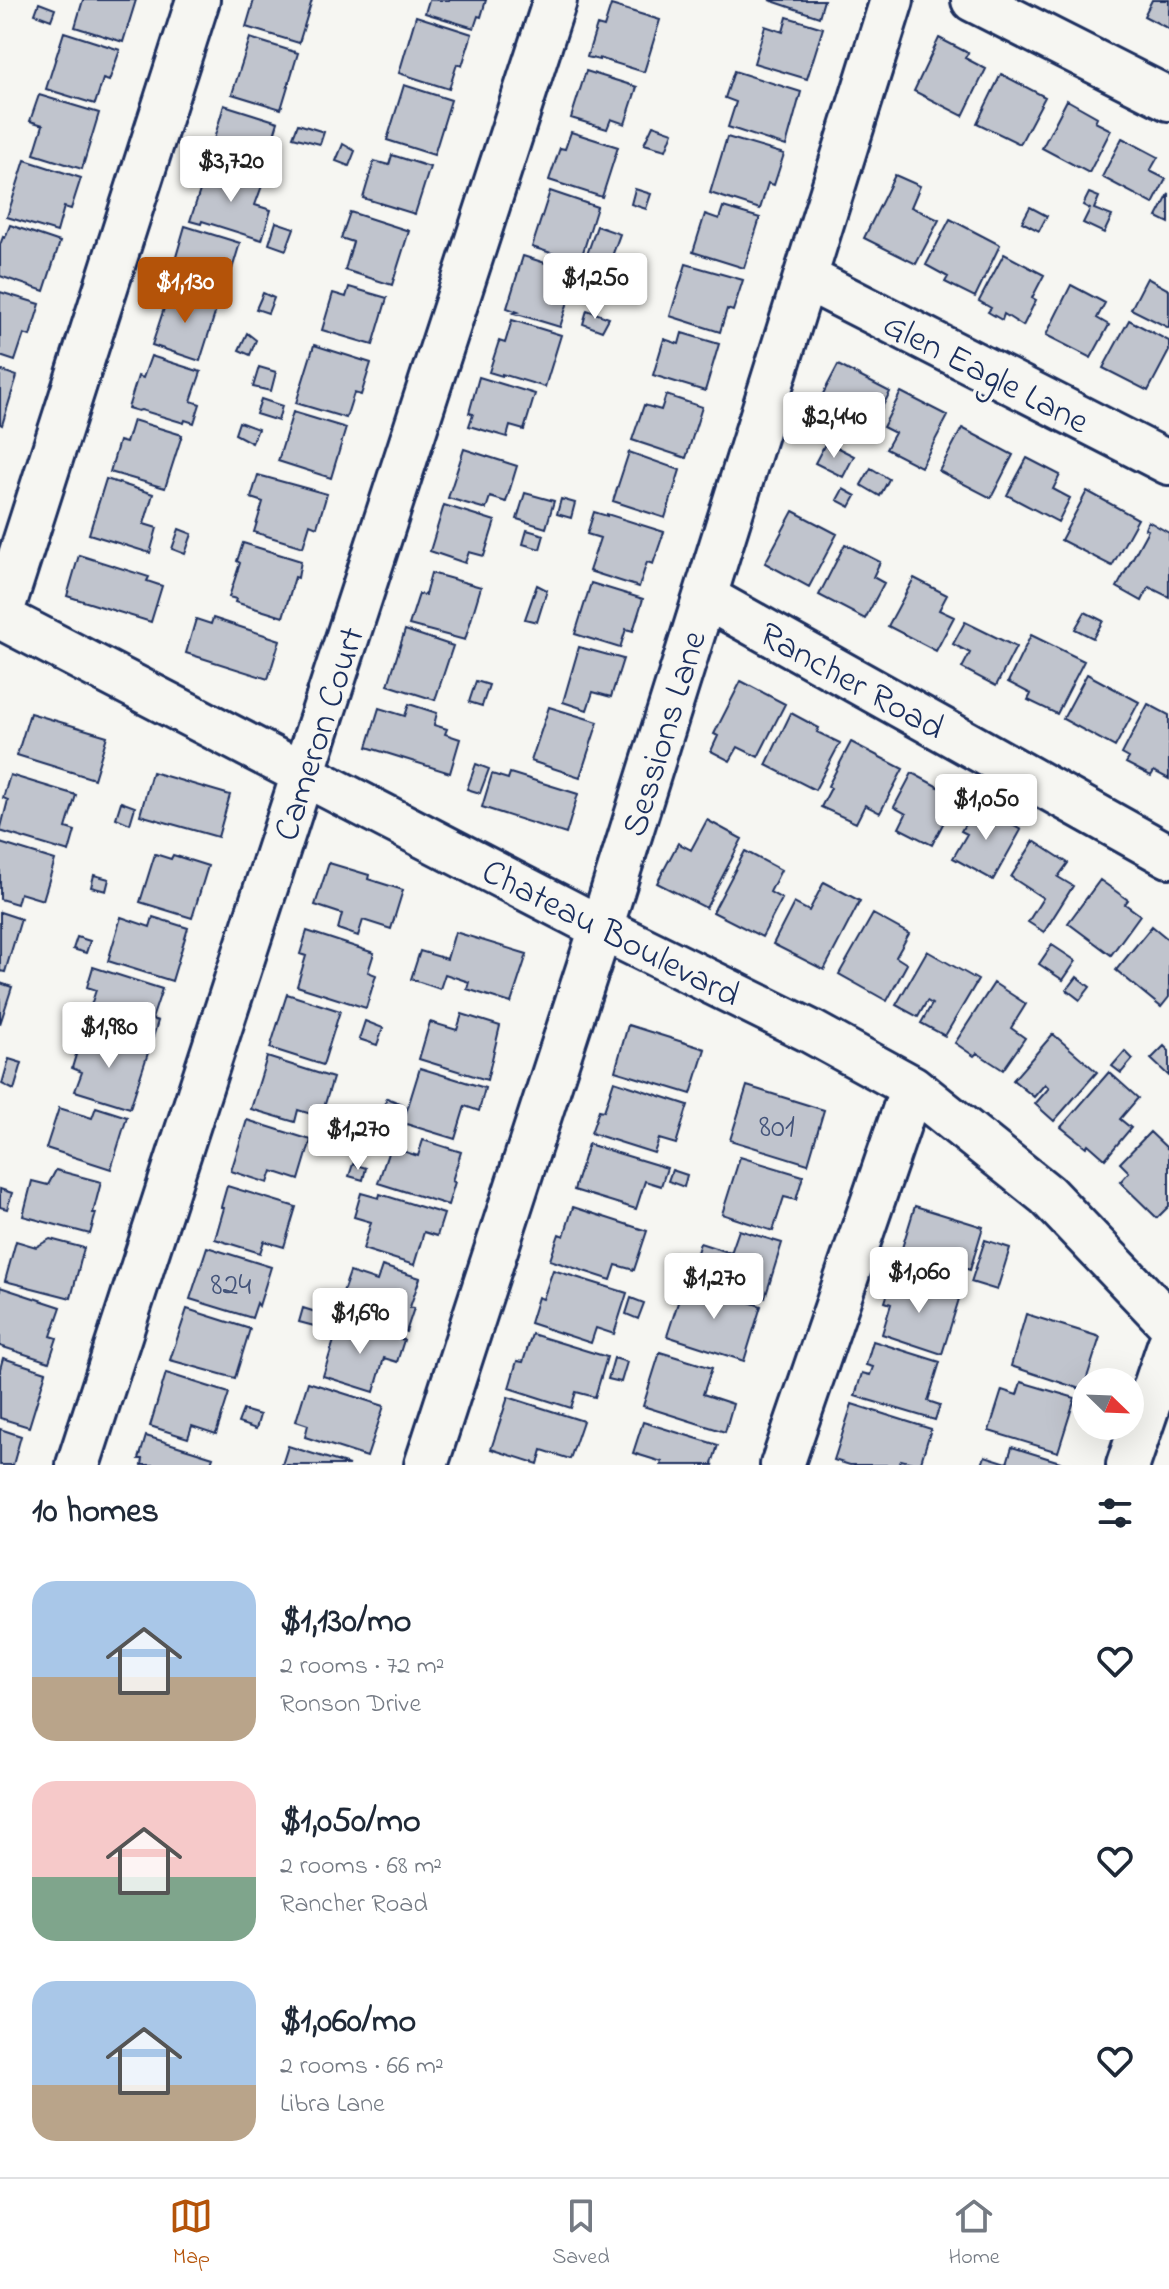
<!DOCTYPE html>
<meta charset="utf-8">
<style>
body{margin:0;font-family:"Indie Flower",sans-serif;background:#f2f2f3;color:#1f2937;height:100vh;display:flex;flex-direction:column;font-size:30px;white-space:nowrap}
*{box-sizing:border-box;margin:0}
p{font-size:26px;color:#747a83}
.icon{flex:none;width:44px;height:44px;fill:none;stroke:currentColor;stroke-width:2;stroke-linecap:round;stroke-linejoin:round}
.map{position:relative;height:1465px;overflow:hidden}
.panel{display:flex;flex-direction:column;background:#fff;flex:1}
.panel>*{flex:none}
.needle{width:52px;rotate:113deg}
.tools{position:absolute;left:1072px;top:1368px;display:grid;gap:16px}
.tools a{display:grid;place-items:center;width:72px;height:72px;border-radius:50%;background:#fff;box-shadow:0 8px 32px #0002;font-size:40px}
.price{position:absolute;translate:-50% -68px;padding:0 18px;border-radius:8px;background:#fff;color:#222;font-size:26px;line-height:52px;filter:drop-shadow(0 2px 4px #0008)}
.price::after{content:'';position:absolute;left:50%;top:48px;width:24px;height:18px;margin-left:-12px;background:inherit;clip-path:polygon(0 0,100% 0,50% 100%)}
.price.selected{background:#b45309;color:#fff}
ul{padding:0;list-style:none}
li{display:flex;align-items:center;gap:24px;height:200px;padding:0 32px}
li span{display:grid;place-items:center;flex:none;width:224px;height:160px;border-radius:24px;color:#555}
li>.icon{margin-inline-start:auto}
span .icon{width:96px;height:96px;fill:#fffc;stroke-width:1}
li b{font-size:34px}
h2{display:flex;justify-content:space-between;align-items:center;height:96px;padding:0 32px;font-size:34px}
.tab-bar{display:flex;justify-content:space-around;align-items:center;height:112px;border-top:2px solid #e0e1e3;background:#fff;font-size:22px;color:#747a83}
.tab-bar a{display:grid;justify-items:center;gap:4px}
.tab-bar .selected{color:#b45309}
.map>svg:first-child{display:block}
</style>
<div class="map">
<svg width="1169" height="1465" viewBox="0 0 1169 1465">
<rect width="100%" height="100%" fill="#f6f6f2"/>
<filter id="ink" filterUnits="userSpaceOnUse"><feTurbulence type="fractalNoise" baseFrequency=".0125" numOctaves="2"/><feDisplacementMap in="SourceGraphic" scale="16" xChannelSelector="R" yChannelSelector="G"/><feConvolveMatrix kernelMatrix="1 2 1 2 8 2 1 2 1" color-interpolation-filters="sRGB"/></filter>
<g filter="url(#ink)">
<path fill="#c0c4cd" stroke="#1b2f5e" stroke-width="2" d="M83,0H136L123,42L75,27Z
M254,0H312L299,43L246,27Z
M429,0H486L481,17L478,16L474,28L425,13Z
M769,0H824L819,17Z
M1152,0H1169V29L1144,16Z
M39,3L55,9L51,20L35,14Z
M611,5L660,20L644,72L599,58V60L587,57L597,25L604,27Z
M416,16L472,34L462,66L457,64L449,89L399,73Z
M787,17L823,28L807,79L754,63L765,26L783,32Z
M64,32L120,50L109,81L103,79L95,104L46,89Z
M250,38L298,53L281,109L232,94Z
M939,38L968,53L965,58L986,69L963,116L914,91Z
M586,71L637,87L625,124L611,119L607,129L571,118Z
M734,71L801,92L786,146L728,127L736,102L725,98Z
M1001,74L1045,97L1020,144L977,123Z
M404,85L451,100L434,155L387,140Z
M39,95L99,113L82,169L34,154L43,125L30,121Z
M1067,100L1097,117L1095,122L1111,130L1089,173L1042,148Z
M224,105L278,122L267,158L249,152L245,167L209,156Z
M298,124L324,132L320,144L293,137Z
M653,125L673,132L666,150L644,144Z
M571,132L618,147L602,197L549,180L560,148L565,149Z
M727,137L784,154L774,185L768,183L760,209L710,193Z
M1122,138L1158,157L1150,171L1166,179L1153,204L1102,177Z
M343,144L355,151L349,166L336,161Z
M392,155L430,167L415,214L363,198L374,161L389,165Z
M25,160L81,178L71,209L64,207L57,232L7,217Z
M208,166L263,183L255,205L271,210L262,240L202,221L201,224L190,221Z
M895,175L920,186L911,207L939,220L916,264L864,238Z
M635,189L651,194L646,209L631,204Z
M550,191L597,207L580,262L532,247Z
M1089,193L1099,197L1094,209L1112,216L1104,233L1083,223L1090,209L1083,205Z
M1169,194V223L1157,217Z
M723,207L760,218L744,268L693,252L705,214L719,219Z
M1030,207L1047,216L1039,231L1022,222Z
M350,212L409,231L392,285L345,270L353,242L341,238Z
M950,219L1000,245L975,297L945,282L948,277L926,265Z
M276,222L294,228L286,250L269,244Z
M10,225L60,242L44,291L0,276V245L3,237L5,238Z
M185,226L240,243L227,286L201,278V283L171,274Z
M597,226L620,234L607,270L584,263Z
M1004,254L1044,275L1032,298L1036,300L1023,326L1004,314L1002,320L988,312L991,308L979,301Z
M523,256L577,273L560,327L514,313L518,312L507,308Z
M686,264L743,280L733,311L727,309L720,332L670,316Z
M1147,278L1169,290V328L1131,309Z
M1071,285L1105,303L1097,318L1109,325L1091,358L1046,335Z
M349,287L387,298L373,345L322,330L333,293L346,297Z
M170,290L218,304L200,361L152,345Z
M0,292L40,304L30,336L24,334L15,361L0,356Z
M263,293L274,298L268,313L256,309Z
M587,310L609,318L602,331L583,324Z
M512,320L561,335L545,387L502,374V376L489,372L499,341L505,343Z
M1129,320L1169,341V351L1148,391L1103,368Z
M247,333L256,340L250,355L239,350Z
M682,333L719,344L705,391L653,375L664,339L679,344Z
M314,345L371,363L361,395L354,393L346,418L296,403Z
M151,356L201,372L191,401L200,404L194,423L185,420L184,423L141,410L138,411L128,408L138,376L143,378Z
M838,365L890,392L867,437L815,409Z
M259,367L276,372L271,391L253,387Z
M0,370L17,376L2,425L0,424Z
M479,377L535,394L524,430L510,426L507,437L469,426L473,414L469,413Z
M901,392L948,416L921,467L886,449L895,433L883,427Z
M666,395L702,407L686,458L632,440L644,405L661,410Z
M261,399L282,406L278,421L256,414Z
M293,412L346,428L331,478L278,461Z
M133,420L182,435L165,488L110,472L119,441L126,443Z
M239,422L258,429L252,443L235,434Z
M962,428L1013,455L991,498L939,471Z
M826,442L854,456L843,477L815,463Z
M464,449L517,466L506,502L490,497L486,509L448,498Z
M629,452L680,470L665,518L613,501Z
M1027,458L1060,475L1053,489L1070,498L1058,522L1007,495Z
M871,468L889,479L880,496L861,485Z
M258,475L327,494L317,527L310,524L303,547L254,532L263,502L251,498Z
M106,479L153,494L144,524L157,528L150,553L89,534Z
M843,489L856,496L850,507L837,500Z
M1087,491L1138,519L1112,566L1061,540Z
M525,493L554,501L546,528L517,519Z
M561,499L575,503L571,518L557,514Z
M444,505L495,521L484,556L469,552L465,563L430,551Z
M793,511L837,534L809,587L765,563Z
M594,512L607,516V514L664,532L653,564L647,562L639,587L589,571L600,538L587,534Z
M1148,521L1169,533V597L1149,587L1142,601L1117,587L1148,530L1145,529Z
M179,529L192,534L185,554L172,549Z
M527,530L544,535L540,549L523,544Z
M243,543L301,561L298,578L295,577L283,617L235,602L236,599L229,597L240,563L237,561Z
M845,544L880,562L873,577L884,583L865,619L819,595Z
M79,555L149,577L147,581L162,586L151,622L67,596Z
M431,573L481,587L465,640L409,625L419,594L425,595Z
M914,578L947,595L939,610L954,617L936,651L888,626Z
M591,583L643,599L633,631L626,629L620,648L575,634Z
M537,585L547,590L537,622L525,619Z
M1085,612L1103,621L1093,638L1075,629Z
M213,618L280,640L268,679L186,653L196,619L211,624Z
M965,622L1016,647L996,686L962,668L970,653L953,644Z
M405,630L453,646L435,700L388,685Z
M1031,635L1084,661L1057,714L1028,700L1031,694L1008,682Z
M579,647L623,659L611,697L593,692L587,710L563,702Z
M1087,674L1139,702L1115,747L1063,719Z
M476,681L489,685L482,706L469,702Z
M741,681L785,704L758,757L738,747L730,761L711,751L718,736L714,734Z
M409,704L437,713L434,725L447,729L445,734L460,739L450,773L367,747L379,708L405,716Z
M1148,704L1169,715V779L1154,771L1151,776L1126,763L1129,758L1122,754Z
M549,707L598,722L580,777L531,761Z
M30,713L107,736L94,779L17,755Z
M791,713L819,728L817,732L840,743L815,790L766,765Z
M851,742L903,769L880,813L865,805L856,823L821,807L831,788L828,786Z
M476,764L489,769L480,793L467,789Z
M152,772L230,795L218,837L140,815Z
M510,773L578,794L566,834L482,807L492,774L508,779Z
M912,773L957,797L932,845L899,828L906,814L894,807Z
M10,775L76,795L66,828L75,831L69,852L0,831L8,800L3,798Z
M121,802L135,807L130,824L116,818Z
M976,805L1021,830L993,880L953,858L967,834L961,831Z
M707,820L742,839L706,908L657,883L678,843L691,850Z
M1034,841L1068,863L1058,877L1073,886L1044,932L1028,922L1043,898L1011,877Z
M0,843L55,860L43,900L20,893L17,904L0,899Z
M745,851L781,870L770,892L782,899L762,937L713,912Z
M155,854L171,859L173,855L208,866L192,918L140,902Z
M329,863L369,875L368,879L403,890L391,929L363,920L358,936L338,929L342,914L315,905Z
M94,875L109,879L106,891L91,887Z
M1100,880L1128,900L1125,904L1140,915L1111,955L1068,923Z
M824,882L860,901L824,970L773,944L794,903L809,911Z
M0,912L21,919L5,972L0,971Z
M873,914L909,934L896,957L907,964L887,1001L839,974Z
M121,917L150,927L153,917L188,928L172,981L108,961Z
M1152,926L1169,940V997L1161,1007L1116,970Z
M307,931L374,953L368,972L376,975L366,1008L297,986L306,956L300,954Z
M455,932L527,954L511,1003L467,989L469,982L445,974L440,989L411,979L420,951L447,959Z
M77,937L90,941L86,953L73,949Z
M1052,945L1076,961L1063,980L1039,964Z
M927,951L978,980L945,1036L921,1023L932,1004L927,1001L918,1017L896,1005Z
M93,967L162,989L152,1019L158,1021L151,1044L85,1023L96,990L87,987Z
M1077,977L1090,987L1080,1000L1067,990Z
M0,983L12,987L0,1024Z
M994,983L1026,1004L1011,1028L1025,1038L1003,1070L977,1053L974,1056L955,1043Z
M287,994L340,1011L323,1065L270,1048Z
M462,1014L500,1026L487,1080L419,1059L430,1022L457,1030Z
M365,1021L383,1028L377,1045L359,1039Z
M628,1025L705,1049L691,1094L615,1071Z
M83,1032L148,1053L130,1108L75,1091L82,1072L72,1068Z
M1053,1034L1097,1072L1054,1121L1035,1104L1049,1088L1045,1084L1034,1097L1013,1080Z
M1164,1046L1169,1051V1076L1151,1059Z
M1125,1051L1133,1059L1121,1073L1112,1066Z
M267,1057L333,1078L321,1117L298,1110L295,1122L251,1109Z
M9,1059L22,1063L14,1090L2,1084Z
M420,1068L485,1088L479,1111L465,1106L455,1139L403,1123Z
M1109,1072L1138,1098L1120,1119L1131,1128L1105,1159L1088,1144L1086,1147L1061,1127Z
M614,1081L688,1105L676,1144L659,1139L654,1153L591,1133L599,1110L604,1111Z
M747,1086L824,1110L808,1164L730,1140Z
M387,1098L402,1104L398,1115L383,1110Z
M96,1107L127,1117L111,1169L46,1148L59,1108L92,1118Z
M247,1120L311,1140L299,1180L272,1171L268,1183L231,1171Z
M1150,1132L1169,1150V1206L1157,1218L1120,1182L1129,1172L1120,1163Z
M423,1140L461,1152L452,1181L455,1182L448,1205L378,1183L390,1147L418,1156Z
M588,1144L667,1168L661,1186L645,1181L636,1209L574,1190Z
M740,1157L803,1176L796,1200L784,1197L773,1231L722,1214Z
M353,1164L366,1168L363,1180L349,1176Z
M56,1170L101,1182L93,1213H96L90,1234L23,1216L32,1181L48,1185Z
M672,1170L687,1175L684,1187L668,1181Z
M227,1186L296,1207L284,1247L264,1241L260,1253L215,1239L224,1208L221,1207Z
M0,1189L12,1193L7,1209L0,1207Z
M361,1193L379,1198L380,1194L444,1214L437,1236L424,1232L414,1265L363,1249L371,1222L354,1217Z
M915,1206L983,1227L970,1270L958,1266L955,1277L898,1261Z
M573,1207L647,1231L634,1270L616,1265L611,1280L550,1260L559,1234L564,1236Z
M739,1230L782,1243L765,1298L690,1274L700,1243L731,1253Z
M50,1239L84,1248L71,1298L5,1281L16,1241L36,1247Z
M985,1240L1010,1248L997,1290L971,1282Z
M207,1247L271,1267L259,1306L257,1303L252,1318L190,1299Z
M676,1252L691,1257L686,1270L671,1265Z
M382,1266L420,1278L410,1307L414,1308L406,1332L337,1309L350,1272L377,1281Z
M553,1270L627,1293L614,1334L596,1328L591,1343L530,1323L538,1297L543,1299Z
M893,1277L959,1299L942,1354L882,1334L891,1304L885,1302Z
M685,1281L761,1306L744,1361L667,1336Z
M0,1287L61,1307L51,1336L57,1338L49,1362L0,1346Z
M631,1298L644,1303L638,1319L626,1314Z
M303,1308L322,1314L318,1327L299,1322Z
M187,1309L250,1329L235,1378L170,1360Z
M1026,1314L1100,1337L1083,1390L1011,1366Z
M340,1321L404,1340L397,1362L384,1358L374,1392L323,1376Z
M532,1334L607,1357L595,1397L576,1392L571,1408L509,1388L517,1361L523,1362Z
M873,1341L940,1362L928,1401L940,1405L935,1420L855,1396L862,1373L870,1375L873,1367L866,1365Z
M660,1352L712,1368L703,1394L733,1404L725,1432L643,1406Z
M3,1358L46,1372L29,1427L0,1418V1369Z
M614,1358L627,1362L621,1382L608,1379Z
M166,1373L229,1393L216,1434L192,1426L188,1438L150,1426Z
M308,1382L384,1406L367,1457L305,1437L308,1425L296,1421Z
M1021,1382L1075,1398L1058,1452L989,1431L1002,1390L1017,1395Z
M508,1397L583,1421L570,1459L542,1450L538,1464L491,1449Z
M852,1404L931,1429L920,1465L901,1460L899,1465H850L834,1460Z
M243,1410L260,1415L256,1429L238,1423Z
M643,1422L718,1445L712,1464L714,1465H661L662,1462L633,1453Z
M0,1429L21,1436L13,1465H0Z
M146,1436L213,1457L210,1465H142L143,1459H139Z
M288,1446L349,1465H282Z
M1012,1447L1060,1462L1059,1465H982L985,1456L1007,1463Z"/>
<g fill="none" stroke-linecap="round" stroke-linejoin="round">
<g stroke="#1b2f5e" stroke-width="48">
<path id="minor" d="M973,0L1169,99
M806,278L1169,463
M705,597L1169,856
M0,617L601,928L810,1031L912,1087L1047,1195L1169,1323
M0,618L198,0
M78,1465L555,0
M426,1465L601,928L892,0
M782,1465L912,1087
M1128,1465L1169,1345"/>
</g>
<use href="#minor" stroke="#f6f6f2" stroke-width="42"/>
</g>
</g>
<g text-anchor="middle" stroke-width="7" stroke-linejoin="round" paint-order="stroke">
<g font-size="32" fill="#44547a">
<text x="777" y="1136">801</text>
<text x="231" y="1294">824</text>
</g>
<g font-size="36" fill="#1b2f5e" stroke="#f6f6f2">
<text transform="translate(987 371) rotate(27)" y="13">Glen Eagle Lane</text>
<text transform="translate(853 679) rotate(29)" y="13">Rancher Road</text>
<text transform="translate(317 733) rotate(-72)" y="13">Cameron Court</text>
<text transform="translate(662 733) rotate(-73)" y="13">Sessions Lane</text>
<text transform="translate(612 931) rotate(27)" y="13">Chateau Boulevard</text>
</g>
</g>
</svg>
<div class="tools">
<a><svg class="needle" viewBox="-14 -14 28 28"><path d="M0-13l5 13h-10z" fill="#e53935"/><path d="M0 13l5-13h-10z" fill="#747a83"/></svg></a>
</div>
<b class="price" style="left:231px;top:204px">$3,720</b>
<b class="price" style="left:595px;top:321px">$1,250</b>
<b class="price selected" style="left:185px;top:325px">$1,130</b>
<b class="price" style="left:834px;top:460px">$2,440</b>
<b class="price" style="left:986px;top:842px">$1,050</b>
<b class="price" style="left:109px;top:1070px">$1,980</b>
<b class="price" style="left:358px;top:1172px">$1,270</b>
<b class="price" style="left:919px;top:1315px">$1,060</b>
<b class="price" style="left:714px;top:1321px">$1,270</b>
<b class="price" style="left:360px;top:1356px">$1,690</b>
</div>
<section class="panel">
<h2>10 homes<svg class="icon" aria-label="filters" viewBox="0 0 24 24"><path d="M4 7h16M4 17h16"/><circle cx="9" cy="7" r="2"/><circle cx="15" cy="17" r="2"/></svg></h2>
<ul>
<li><span style="background:linear-gradient(#a9c7e8 60%,#b9a48a 0)"><svg class="icon" aria-label="home" viewBox="0 0 24 24"><path d="M3 11l9-7 9 7M6 9v11h12V9"/></svg></span><div><b>$1,130/mo</b><p>2 rooms · 72 m²</p><p>Ronson Drive</p></div><svg class="icon" aria-label="heart" viewBox="0 0 24 24"><path d="M12 20l-8-8c-3-5 5-10 8-4 3-6 11-1 8 4z"/></svg></li>
<li><span style="background:linear-gradient(#f6c9c9 60%,#7fa58c 0)"><svg class="icon" aria-label="home" viewBox="0 0 24 24"><path d="M3 11l9-7 9 7M6 9v11h12V9"/></svg></span><div><b>$1,050/mo</b><p>2 rooms · 68 m²</p><p>Rancher Road</p></div><svg class="icon" aria-label="heart" viewBox="0 0 24 24"><path d="M12 20l-8-8c-3-5 5-10 8-4 3-6 11-1 8 4z"/></svg></li>
<li><span style="background:linear-gradient(#a9c7e8 65%,#b9a48a 0)"><svg class="icon" aria-label="home" viewBox="0 0 24 24"><path d="M3 11l9-7 9 7M6 9v11h12V9"/></svg></span><div><b>$1,060/mo</b><p>2 rooms · 66 m²</p><p>Libra Lane</p></div><svg class="icon" aria-label="heart" viewBox="0 0 24 24"><path d="M12 20l-8-8c-3-5 5-10 8-4 3-6 11-1 8 4z"/></svg></li>
</ul>
</section>
<nav class="tab-bar">
<a class="selected"><svg class="icon" aria-label="map" viewBox="0 0 24 24"><path d="M3 6l6-2 6 2 6-2v14l-6 2-6-2-6 2zM9 4v14M15 6v14"/></svg>Map</a>
<a><svg class="icon" aria-label="saved" viewBox="0 0 24 24"><path d="M7 4h10v16l-5-4-5 4z"/></svg>Saved</a>
<a><svg class="icon" aria-label="home" viewBox="0 0 24 24"><path d="M3 11l9-7 9 7M6 9v11h12V9"/></svg>Home</a>
</nav>
